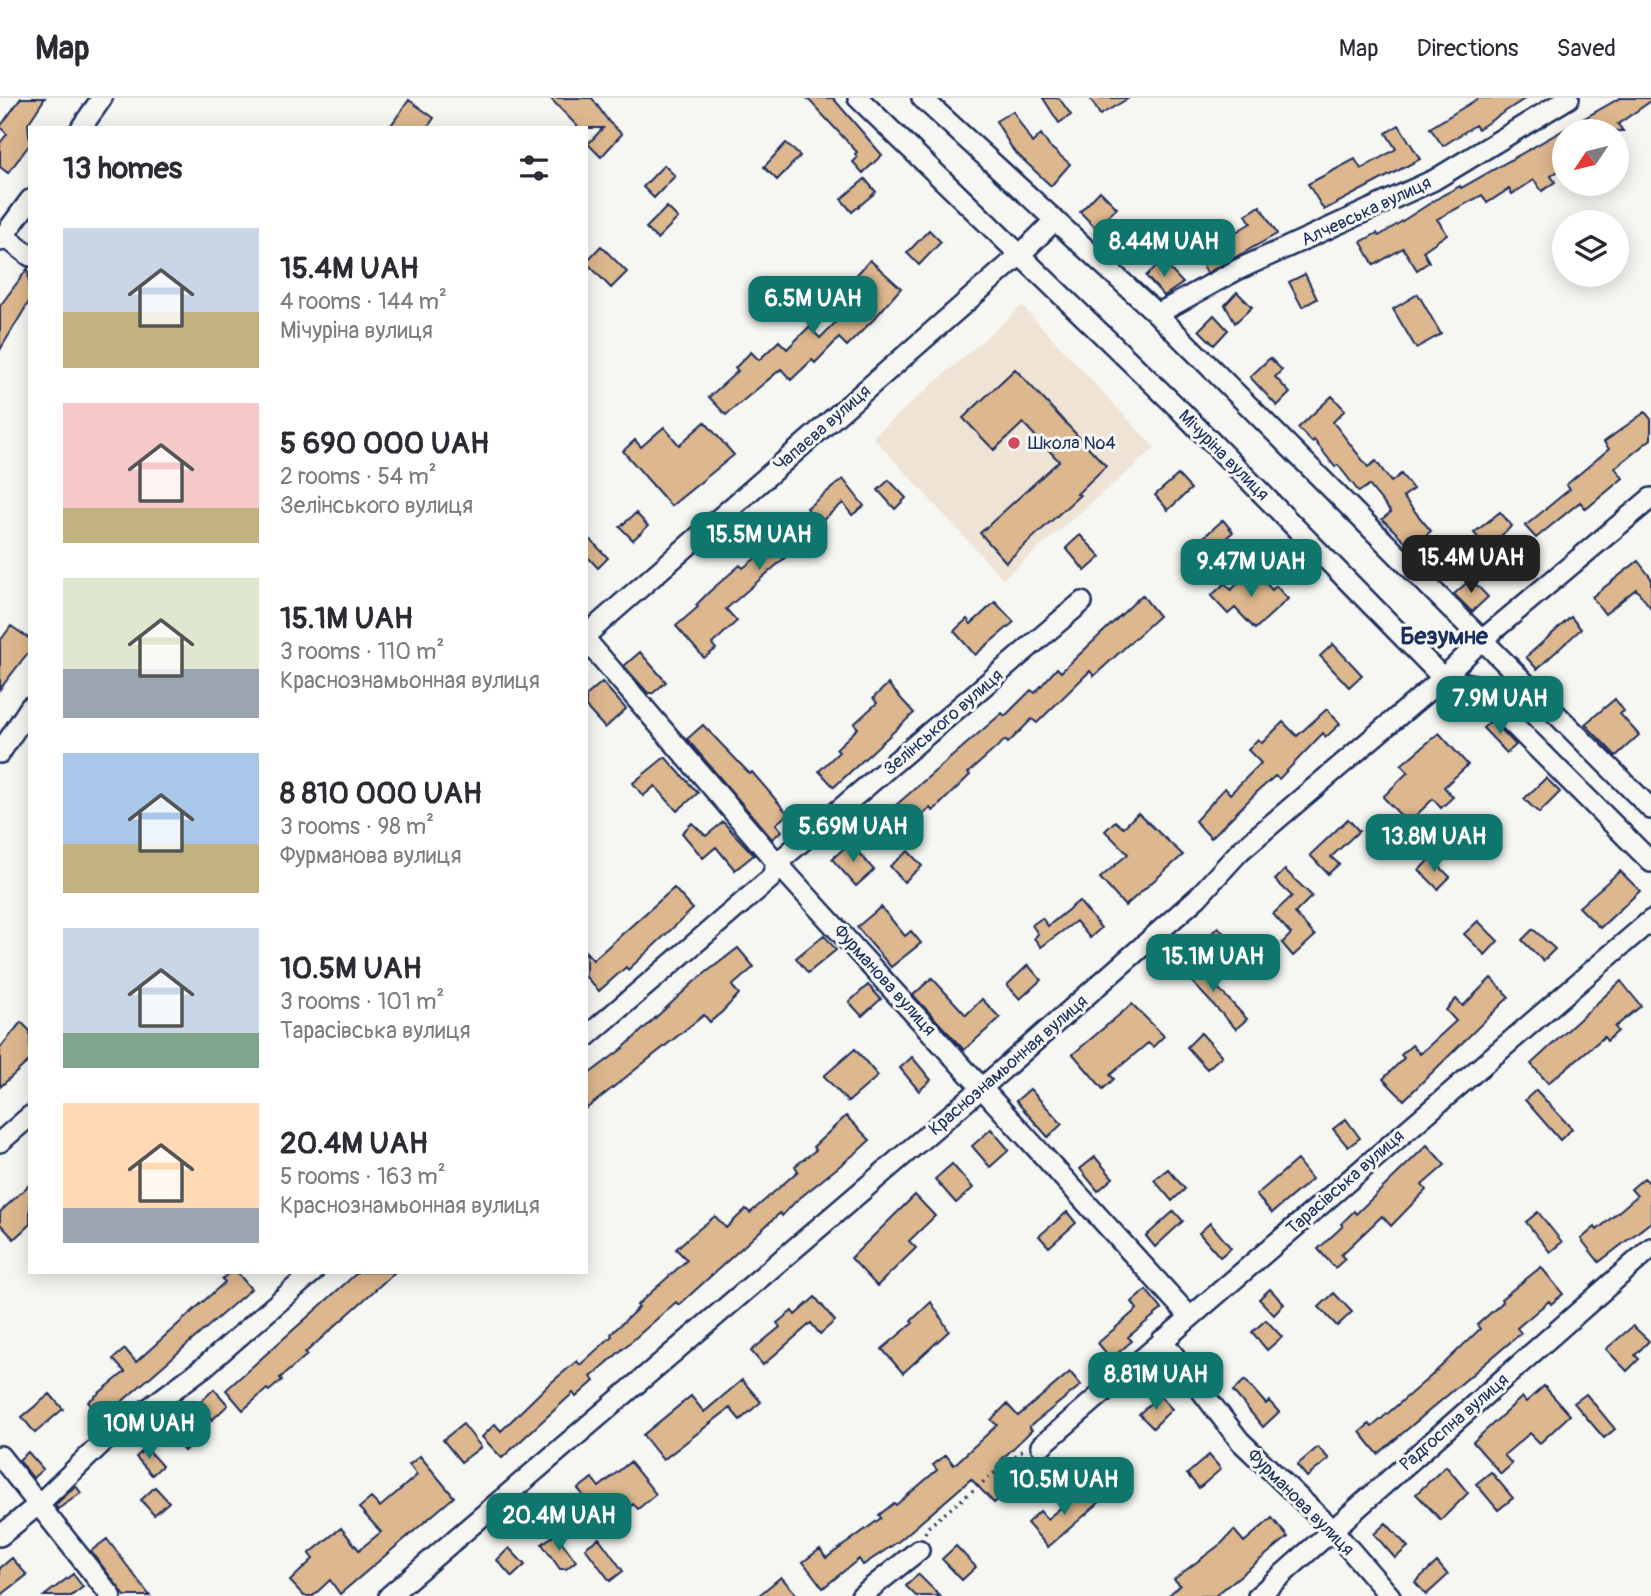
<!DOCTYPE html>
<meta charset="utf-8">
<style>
body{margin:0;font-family:Pangolin,sans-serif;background:#f2f2f3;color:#2b2b33;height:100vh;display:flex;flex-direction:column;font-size:26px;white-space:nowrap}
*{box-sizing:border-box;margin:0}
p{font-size:23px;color:#7c7c81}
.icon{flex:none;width:38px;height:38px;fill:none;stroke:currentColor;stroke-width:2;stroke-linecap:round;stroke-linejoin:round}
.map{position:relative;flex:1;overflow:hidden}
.side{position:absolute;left:28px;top:28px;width:560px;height:1148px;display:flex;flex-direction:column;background:#fff;border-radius:0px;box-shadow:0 4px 18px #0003}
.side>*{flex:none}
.needle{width:46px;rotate:235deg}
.controls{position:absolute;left:1552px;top:21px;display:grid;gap:14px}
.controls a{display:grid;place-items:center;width:77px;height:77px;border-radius:50%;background:#fff;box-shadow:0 4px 18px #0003;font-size:35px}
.price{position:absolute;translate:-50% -60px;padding:0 16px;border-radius:14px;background:#0f766e;color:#fff;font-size:23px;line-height:46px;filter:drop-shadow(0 2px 4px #0008)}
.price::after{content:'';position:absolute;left:50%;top:42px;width:21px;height:16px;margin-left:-10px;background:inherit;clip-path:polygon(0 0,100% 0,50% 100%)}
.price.on{background:#222;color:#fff}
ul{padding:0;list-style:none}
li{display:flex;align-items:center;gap:21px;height:175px;padding:0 35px}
li span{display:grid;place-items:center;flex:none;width:196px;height:140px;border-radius:0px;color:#555}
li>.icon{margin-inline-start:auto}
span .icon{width:84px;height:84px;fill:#fffc;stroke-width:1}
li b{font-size:30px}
h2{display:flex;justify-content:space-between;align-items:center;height:84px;padding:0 35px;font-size:30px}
header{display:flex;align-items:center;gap:42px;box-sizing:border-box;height:98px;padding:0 35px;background:#fff;border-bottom:2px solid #e1e1e2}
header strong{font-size:33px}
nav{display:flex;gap:38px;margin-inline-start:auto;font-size:24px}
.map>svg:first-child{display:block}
</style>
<header>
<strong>Map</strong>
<nav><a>Map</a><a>Directions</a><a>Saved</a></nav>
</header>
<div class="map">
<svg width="1651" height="1498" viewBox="0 0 1651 1498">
<rect width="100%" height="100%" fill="#f6f6f2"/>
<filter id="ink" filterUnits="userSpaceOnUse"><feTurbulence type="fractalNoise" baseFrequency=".0143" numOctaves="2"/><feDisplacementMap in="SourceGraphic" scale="14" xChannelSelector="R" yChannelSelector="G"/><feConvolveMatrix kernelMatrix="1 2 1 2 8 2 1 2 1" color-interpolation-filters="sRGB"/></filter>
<g filter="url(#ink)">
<path fill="#eee3d4" d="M1022,208L1155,350L1003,481L873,339Z"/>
<path fill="#ddb78e" stroke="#1b2f5e" stroke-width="2" d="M21,0H45L28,26L30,46L8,75L0,69V45L7,36L0,29Z
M550,0H592L609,24L622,36L601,59L588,46L603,30H579Z
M807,0H833L882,57L863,75L853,64L857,60L855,56L857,54Z
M1043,0H1059L1071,17L1059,25Z
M1090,0H1129L1100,17Z
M1479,0H1526L1478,31L1475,27L1443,48L1430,30Z
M1620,0H1651V3L1618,26L1623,33H1564V69L1551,78L1555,84L1542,93L1534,82L1512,96L1509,91L1487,105L1482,97L1437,121L1447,136L1423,153L1429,164L1417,172L1403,150L1374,167L1361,144L1377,135L1379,138L1443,97L1460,88L1461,90Z
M409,2L434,20L427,30H389Z
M1013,13L1032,45L1041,36L1049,48L1070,66L1051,88L1013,52L996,23Z
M1399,27L1420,61L1324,112L1308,86L1355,61L1361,71L1396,51L1386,35Z
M786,45L800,58L777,82L764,69Z
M664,67L675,78L654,100L643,89Z
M865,81L876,94L852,114L841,101Z
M1100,93L1117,110L1096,130L1080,114Z
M1260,108L1277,136L1207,175L1197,157L1251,125L1246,117Z
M667,109L678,120L657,141L646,130Z
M929,132L941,144L919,167L907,155Z
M601,148L627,174L611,190L586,164Z
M870,162L901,190L874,221L847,248L839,240L815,265L812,262L791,282L781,271L726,317L709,299L738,273L735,270L751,254L759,262L779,243L787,251L809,229L820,240L844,216L822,195L834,182L844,191Z
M1162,163L1183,185L1164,198L1146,178Z
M28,170L30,202L0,252V208Z
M1305,176L1317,201L1302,209L1289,184Z
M1237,194L1252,209L1235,225L1225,207Z
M1418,196L1441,236L1416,250L1393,211Z
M1214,217L1228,232L1214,247L1199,232Z
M1270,260L1282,272L1275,279L1290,295L1277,308L1250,279Z
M1015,271L1106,368L1077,396L1080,397L1006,464L980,435L1059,363L1023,325L994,352L963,320Z
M1332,298L1345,312L1333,324L1368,369L1376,363L1391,384L1401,376L1413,391L1403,399L1431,433L1412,450L1382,421L1391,414L1369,387L1359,394L1338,367L1335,369L1314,342L1312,344L1298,330Z
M1645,314L1651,321V341L1615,370L1623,380L1586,411L1580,404L1536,440L1525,428L1570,391L1566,387L1609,351L1604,344Z
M705,324L734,357L671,408L623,353L635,342L641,349L664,329L679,347Z
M1178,377L1191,391L1168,412L1155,397Z
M843,381L864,408L852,417L843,405L806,436L814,445L801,457L795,451L726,511L737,523L712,546L716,551L704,560L676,528L698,509L696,507L709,494L740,467L743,470L766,452L809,413L807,410Z
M889,382L906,400L895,411L878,392Z
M1500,414L1512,428L1487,450L1474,435Z
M636,415L648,428L633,442L620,429Z
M1223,422L1233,434L1208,456L1198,444Z
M586,437L608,460L598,470L586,457Z
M1080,437L1101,459L1085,473L1066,450Z
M1638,463L1651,480V510L1636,491L1605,516L1592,499Z
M1253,471L1272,492L1276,488L1288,501L1255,531L1235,510L1228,516L1211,498L1225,485L1231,492Z
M1471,481L1488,499L1472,514L1454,496Z
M1142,497L1159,518L1094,578L1090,573L1037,625L1032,621L1008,645L1005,642L968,675L970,677L933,713L930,710L906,733L888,714L1002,615L1005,618L1031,592L1035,595L1057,570L1061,574Z
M995,504L1014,524L975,557L954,533L967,521L971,526Z
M1571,519L1581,531L1537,571L1526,559Z
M11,528L30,541V552L0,591V543Z
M1333,546L1362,577L1349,589L1320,558Z
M640,554L666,584L653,595H648L624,568Z
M602,584L626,611L605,630L586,609V598Z
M888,586L914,615L834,689L819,673L839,654L836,651L858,630L854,626L877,605L873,600Z
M1615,601L1624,613L1620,616L1639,637L1616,658L1585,626Z
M1327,611L1340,626L1326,639L1323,635L1279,681L1275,678L1257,694L1211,740L1195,723L1225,690L1230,696L1261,665L1248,652L1258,641L1262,645L1283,624L1297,638Z
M1492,622L1516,647L1507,655L1483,630Z
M703,627L750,676L752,674L788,716L776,726L782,733L772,741L687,641Z
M1439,635L1468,667L1444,689L1453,699L1441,710L1433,701L1408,725L1383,699L1408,674L1401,667Z
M665,659L698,695L677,713L655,688L643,698L633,685Z
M1546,680L1560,694L1539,715L1524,701Z
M1138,715L1183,757L1125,808L1100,780L1128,756L1105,733L1115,723L1123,730Z
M1348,721L1359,733L1331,759L1339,766L1328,776L1310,757Z
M723,724L754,757L735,772L716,749L703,760L682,735L692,725L706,738Z
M850,745L874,772L856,788L832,761Z
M908,753L922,768L904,784L890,768Z
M1431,760L1450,779L1438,791L1419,772Z
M1285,772L1312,798L1295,815L1315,838L1293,858L1282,845L1291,836L1273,816L1292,798L1275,782Z
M1620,773L1640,793L1600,830L1579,809Z
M674,790L693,811L628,872L626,869L599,893L586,879V854L593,862Z
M1079,803L1101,830L1090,840L1076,823L1041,849L1034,840L1038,836L1032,827L1042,820L1048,828Z
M881,809L905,838L911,833L921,845L891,869L857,829Z
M1478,823L1498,843L1485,857L1464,836Z
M1218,829L1238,850L1227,861L1207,840Z
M1533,831L1555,851L1543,863L1522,842Z
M824,837L836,852L808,875L796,860Z
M738,850L754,869L732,888L739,896L722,914L710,924L704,917L586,1011V978L622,951L695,883Z
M1190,860L1247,921L1236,931L1179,870Z
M1028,867L1041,882L1020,901L1007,887Z
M932,880L966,917L982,901L1000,920L964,952L913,897Z
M1491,880L1509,899L1404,1002L1383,981L1404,960L1401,957L1412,947L1420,956L1456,923L1446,912L1456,901L1463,908Z
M1621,883L1641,908L1615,929L1618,933L1607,943L1604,939L1548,985L1531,966Z
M868,887L881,901L862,918L849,904Z
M1132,906L1164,938L1153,949L1148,945L1110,977L1114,981L1103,991L1073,956Z
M21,924L30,933V962L0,989V950Z
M1201,935L1222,958L1207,971L1187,949Z
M855,951L878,978L848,1004L824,978Z
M912,959L931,982L919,993L900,970Z
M1030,991L1062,1026L1048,1039L1016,1003Z
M1536,992L1572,1031L1560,1042L1525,1002Z
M846,1018L870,1042L857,1054L796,1103L782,1118L780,1115L679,1207L676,1204L591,1279L594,1283L576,1299L573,1295L502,1360L482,1339L495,1326L501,1333L547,1288L577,1263L580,1267L612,1238L611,1236L639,1209L637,1207L687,1162L676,1151L688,1140L715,1118L726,1130L746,1111L750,1115L798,1073L795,1068L816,1052L813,1049Z
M1346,1021L1360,1040L1348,1049L1333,1031Z
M991,1031L1009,1052L990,1069L972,1048Z
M1427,1047L1445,1067L1422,1087L1426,1092L1391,1128L1382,1118L1341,1157L1345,1161L1335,1170L1318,1151L1343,1128L1341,1126L1354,1113L1356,1116Z
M1095,1059L1113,1080L1098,1093L1080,1071Z
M1297,1062L1312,1081L1272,1115L1256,1097Z
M952,1066L973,1090L956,1105L935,1081Z
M1168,1071L1185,1091L1172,1103L1154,1082Z
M1644,1080L1651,1086V1124L1599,1164L1581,1141L1595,1129L1597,1132L1637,1098L1631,1091Z
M30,1086V1126L14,1141L0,1126V1114Z
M915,1097L935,1118L909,1143L916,1150L877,1188L851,1160Z
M1174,1113L1183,1123L1155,1149L1146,1138Z
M1067,1114L1076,1125L1049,1149L1039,1138Z
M1538,1114L1562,1144L1550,1154L1526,1124Z
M1210,1125L1231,1150L1220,1159L1199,1135Z
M1541,1169L1563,1196L1551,1206L1549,1203L1517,1230L1521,1235L1378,1356L1360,1334L1369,1326L1372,1329L1431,1278L1480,1231L1477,1227L1503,1204L1501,1201Z
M230,1174H237L251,1191L102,1321L88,1304L125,1274L113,1261L125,1251L136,1264L225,1184L222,1181Z
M358,1174H395L305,1255L307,1257L280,1280L282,1282L269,1293L267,1291L243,1312L226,1292Z
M1270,1191L1284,1206L1274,1217L1259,1201Z
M1146,1192L1162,1211L1128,1239L1132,1243L1111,1261L1098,1245L1137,1211L1132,1204Z
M1334,1195L1352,1214L1337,1228L1319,1209Z
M815,1199L835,1223L820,1236L811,1225L763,1267L751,1253L780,1229L777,1225L792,1213L795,1217Z
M931,1204L949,1233L903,1275L882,1251L913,1225L911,1223Z
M1266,1222L1282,1239L1267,1252L1252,1234Z
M1633,1228L1649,1243L1635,1257L1639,1261L1627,1273L1606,1251Z
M1070,1274L1081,1287L1029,1329L1032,1332L1001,1362L1019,1382L994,1405L971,1381L899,1443L863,1467L859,1461L823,1490L803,1464L820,1451L826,1460L881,1420L879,1417L894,1405L896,1407L937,1372L933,1367L946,1357L954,1367L997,1327L991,1322L1007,1306L1018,1318Z
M742,1282L761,1304L740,1322L730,1310L663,1362L643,1337L691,1298L704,1314Z
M1245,1282L1266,1306L1269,1303L1279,1314L1263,1329L1233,1293Z
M1544,1288L1570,1317L1540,1345L1530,1335L1504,1357L1512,1366L1501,1376L1473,1344L1522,1299L1526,1304Z
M214,1291L228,1307L212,1322L198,1306Z
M50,1296L63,1311L35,1335L22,1319Z
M1586,1296L1615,1331L1604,1340L1574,1305Z
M1159,1297L1172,1311L1153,1330L1139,1316Z
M178,1324L195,1343L184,1353L167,1333Z
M463,1326L481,1349L461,1364L443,1342Z
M1318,1349L1329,1361L1307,1379L1297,1367Z
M146,1350L162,1368L152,1377L136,1359Z
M28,1354L43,1371L33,1380L19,1362Z
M1209,1357L1221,1371L1199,1390L1187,1376Z
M420,1358L454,1399L340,1496L330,1482L313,1498H304L290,1483L313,1461L309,1456L341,1430L359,1452L381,1434L359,1410L371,1400L380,1409L417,1377L409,1367Z
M630,1364L656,1396L638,1411L633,1406L608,1427L578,1391L592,1380L599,1389Z
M1446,1368L1468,1395L1441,1422L1416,1396Z
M1491,1374L1513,1400L1498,1412L1476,1386Z
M76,1388L81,1395L58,1411L55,1407Z
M1087,1388L1100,1404L1048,1449L1027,1425L1040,1413L1047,1421Z
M155,1389L169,1404L154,1417L141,1402Z
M1272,1420L1288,1439L1215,1498H1168L1180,1487L1174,1481L1222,1445L1234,1432L1244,1444Z
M1386,1425L1408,1449L1395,1460L1374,1436Z
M556,1436L576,1463L566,1471H560L542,1446Z
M599,1440L623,1473L610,1483L585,1450Z
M107,1441L150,1498H125L91,1453Z
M956,1448L976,1469L962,1482L942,1461Z
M509,1450L525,1467L512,1479L497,1462Z
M12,1460L27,1477L0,1498V1470Z
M1437,1464L1448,1477L1426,1497L1415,1484Z
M73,1476L83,1489L71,1498H44Z
M918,1476L940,1498H916L906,1488Z
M781,1479L798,1498H758Z"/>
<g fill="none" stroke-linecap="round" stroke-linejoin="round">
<g stroke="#1b2f5e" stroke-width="24">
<path id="minor" d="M858,0L1180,312L1443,580L1474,587L1651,764
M922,0L1157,216L1651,711
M81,30L102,0
M4,138L30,158
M0,143L30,102
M1157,216L1237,172L1434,82L1569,0
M586,537L1021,156L1055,122
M586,542L777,765L1189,1218
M0,655L30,609
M586,939L771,780L777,765L1082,504
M0,1044L30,1018
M1162,1242L1240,1343L1332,1431L1390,1498
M1041,1348L1651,822
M0,1358L111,1498
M0,1438L39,1406L101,1346L204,1269L313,1174
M389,1498L983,989L1197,800L1240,753L1443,580L1482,542L1651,400
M861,1498L919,1452
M1258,1498L1651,1150"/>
</g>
<path stroke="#1b2f5e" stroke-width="3.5" stroke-dasharray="2 5" stroke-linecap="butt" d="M925,1435L928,1429L1025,1350"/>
<use href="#minor" stroke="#f6f6f2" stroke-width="19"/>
</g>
</g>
<circle fill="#d1495b" stroke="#f6f6f2" stroke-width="2.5" cx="1014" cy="345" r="7"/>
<g text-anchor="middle" stroke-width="6" stroke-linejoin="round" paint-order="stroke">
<g font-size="18" fill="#1b2f5e" stroke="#f6f6f2">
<text transform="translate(1366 113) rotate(-25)" y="6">Алчевська вулиця</text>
<text transform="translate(822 330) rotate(-41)" y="6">Чапаєва вулиця</text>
<text transform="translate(1224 357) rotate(45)" y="6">Мічуріна вулиця</text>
<text transform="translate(943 624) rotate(-41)" y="6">Зелінського вулиця</text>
<text transform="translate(885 882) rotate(48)" y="6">Фурманова вулиця</text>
<text transform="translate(1008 967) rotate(-41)" y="6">Краснознамьонная вулиця</text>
<text transform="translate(1345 1084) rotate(-41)" y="6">Тарасівська вулиця</text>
<text transform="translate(1454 1324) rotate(-41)" y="6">Радгоспна вулиця</text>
<text transform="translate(1301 1404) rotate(45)" y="6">Фурманова вулиця</text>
</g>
<g font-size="18" fill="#1b2f5e" stroke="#f6f6f2" text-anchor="start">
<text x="1028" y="351">Школа №4</text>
</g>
<g font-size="24" font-weight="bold" fill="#1b2f5e" stroke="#f6f6f2">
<text x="1444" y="546">Безумне</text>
</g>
</g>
</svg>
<div class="controls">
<a><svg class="needle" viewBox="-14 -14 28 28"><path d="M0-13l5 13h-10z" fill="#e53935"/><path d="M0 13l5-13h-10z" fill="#7c7c81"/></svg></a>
<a><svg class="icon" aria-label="layers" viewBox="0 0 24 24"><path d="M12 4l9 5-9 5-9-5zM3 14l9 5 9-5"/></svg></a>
</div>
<b class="price" style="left:1164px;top:181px">8.44M UAH</b>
<b class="price" style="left:813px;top:238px">6.5M UAH</b>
<b class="price" style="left:759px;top:474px">15.5M UAH</b>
<b class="price on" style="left:1471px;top:497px">15.4M UAH</b>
<b class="price" style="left:1251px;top:501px">9.47M UAH</b>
<b class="price" style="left:1500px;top:638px">7.9M UAH</b>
<b class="price" style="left:853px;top:766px">5.69M UAH</b>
<b class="price" style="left:1434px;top:776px">13.8M UAH</b>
<b class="price" style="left:1213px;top:896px">15.1M UAH</b>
<b class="price" style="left:1156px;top:1314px">8.81M UAH</b>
<b class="price" style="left:149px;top:1363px">10M UAH</b>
<b class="price" style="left:1064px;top:1419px">10.5M UAH</b>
<b class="price" style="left:559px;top:1455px">20.4M UAH</b>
<section class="side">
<h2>13 homes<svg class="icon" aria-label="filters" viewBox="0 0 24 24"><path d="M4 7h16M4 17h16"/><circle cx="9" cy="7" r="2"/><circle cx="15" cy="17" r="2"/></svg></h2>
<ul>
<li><span style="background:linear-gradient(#c9d6e8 60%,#c2b280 0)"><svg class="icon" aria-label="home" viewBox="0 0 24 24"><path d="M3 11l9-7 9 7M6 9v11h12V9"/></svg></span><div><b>15.4M UAH</b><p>4 rooms · 144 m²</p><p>Мічуріна вулиця</p></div></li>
<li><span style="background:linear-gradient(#f6c9c9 75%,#c2b280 0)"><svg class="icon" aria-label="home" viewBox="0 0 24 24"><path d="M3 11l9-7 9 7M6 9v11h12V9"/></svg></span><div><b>5 690 000 UAH</b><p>2 rooms · 54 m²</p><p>Зелінського вулиця</p></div></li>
<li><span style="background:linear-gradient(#dfe7d0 65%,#9aa5b1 0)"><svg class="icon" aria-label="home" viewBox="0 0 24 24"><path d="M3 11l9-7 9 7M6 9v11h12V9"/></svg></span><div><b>15.1M UAH</b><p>3 rooms · 110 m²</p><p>Краснознамьонная вулиця</p></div></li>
<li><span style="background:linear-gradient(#a9c7e8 65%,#c2b280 0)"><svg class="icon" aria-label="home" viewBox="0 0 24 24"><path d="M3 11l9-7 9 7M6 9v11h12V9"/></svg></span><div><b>8 810 000 UAH</b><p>3 rooms · 98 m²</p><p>Фурманова вулиця</p></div></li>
<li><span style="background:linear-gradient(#c9d6e8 75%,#7fa58c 0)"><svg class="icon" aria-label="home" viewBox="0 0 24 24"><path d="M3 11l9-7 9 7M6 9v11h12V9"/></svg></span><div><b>10.5M UAH</b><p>3 rooms · 101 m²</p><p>Тарасівська вулиця</p></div></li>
<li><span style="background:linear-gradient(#ffd9b3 75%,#9aa5b1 0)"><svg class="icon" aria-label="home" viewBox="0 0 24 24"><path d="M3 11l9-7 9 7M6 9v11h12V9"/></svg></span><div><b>20.4M UAH</b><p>5 rooms · 163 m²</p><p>Краснознамьонная вулиця</p></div></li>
</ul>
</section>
</div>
